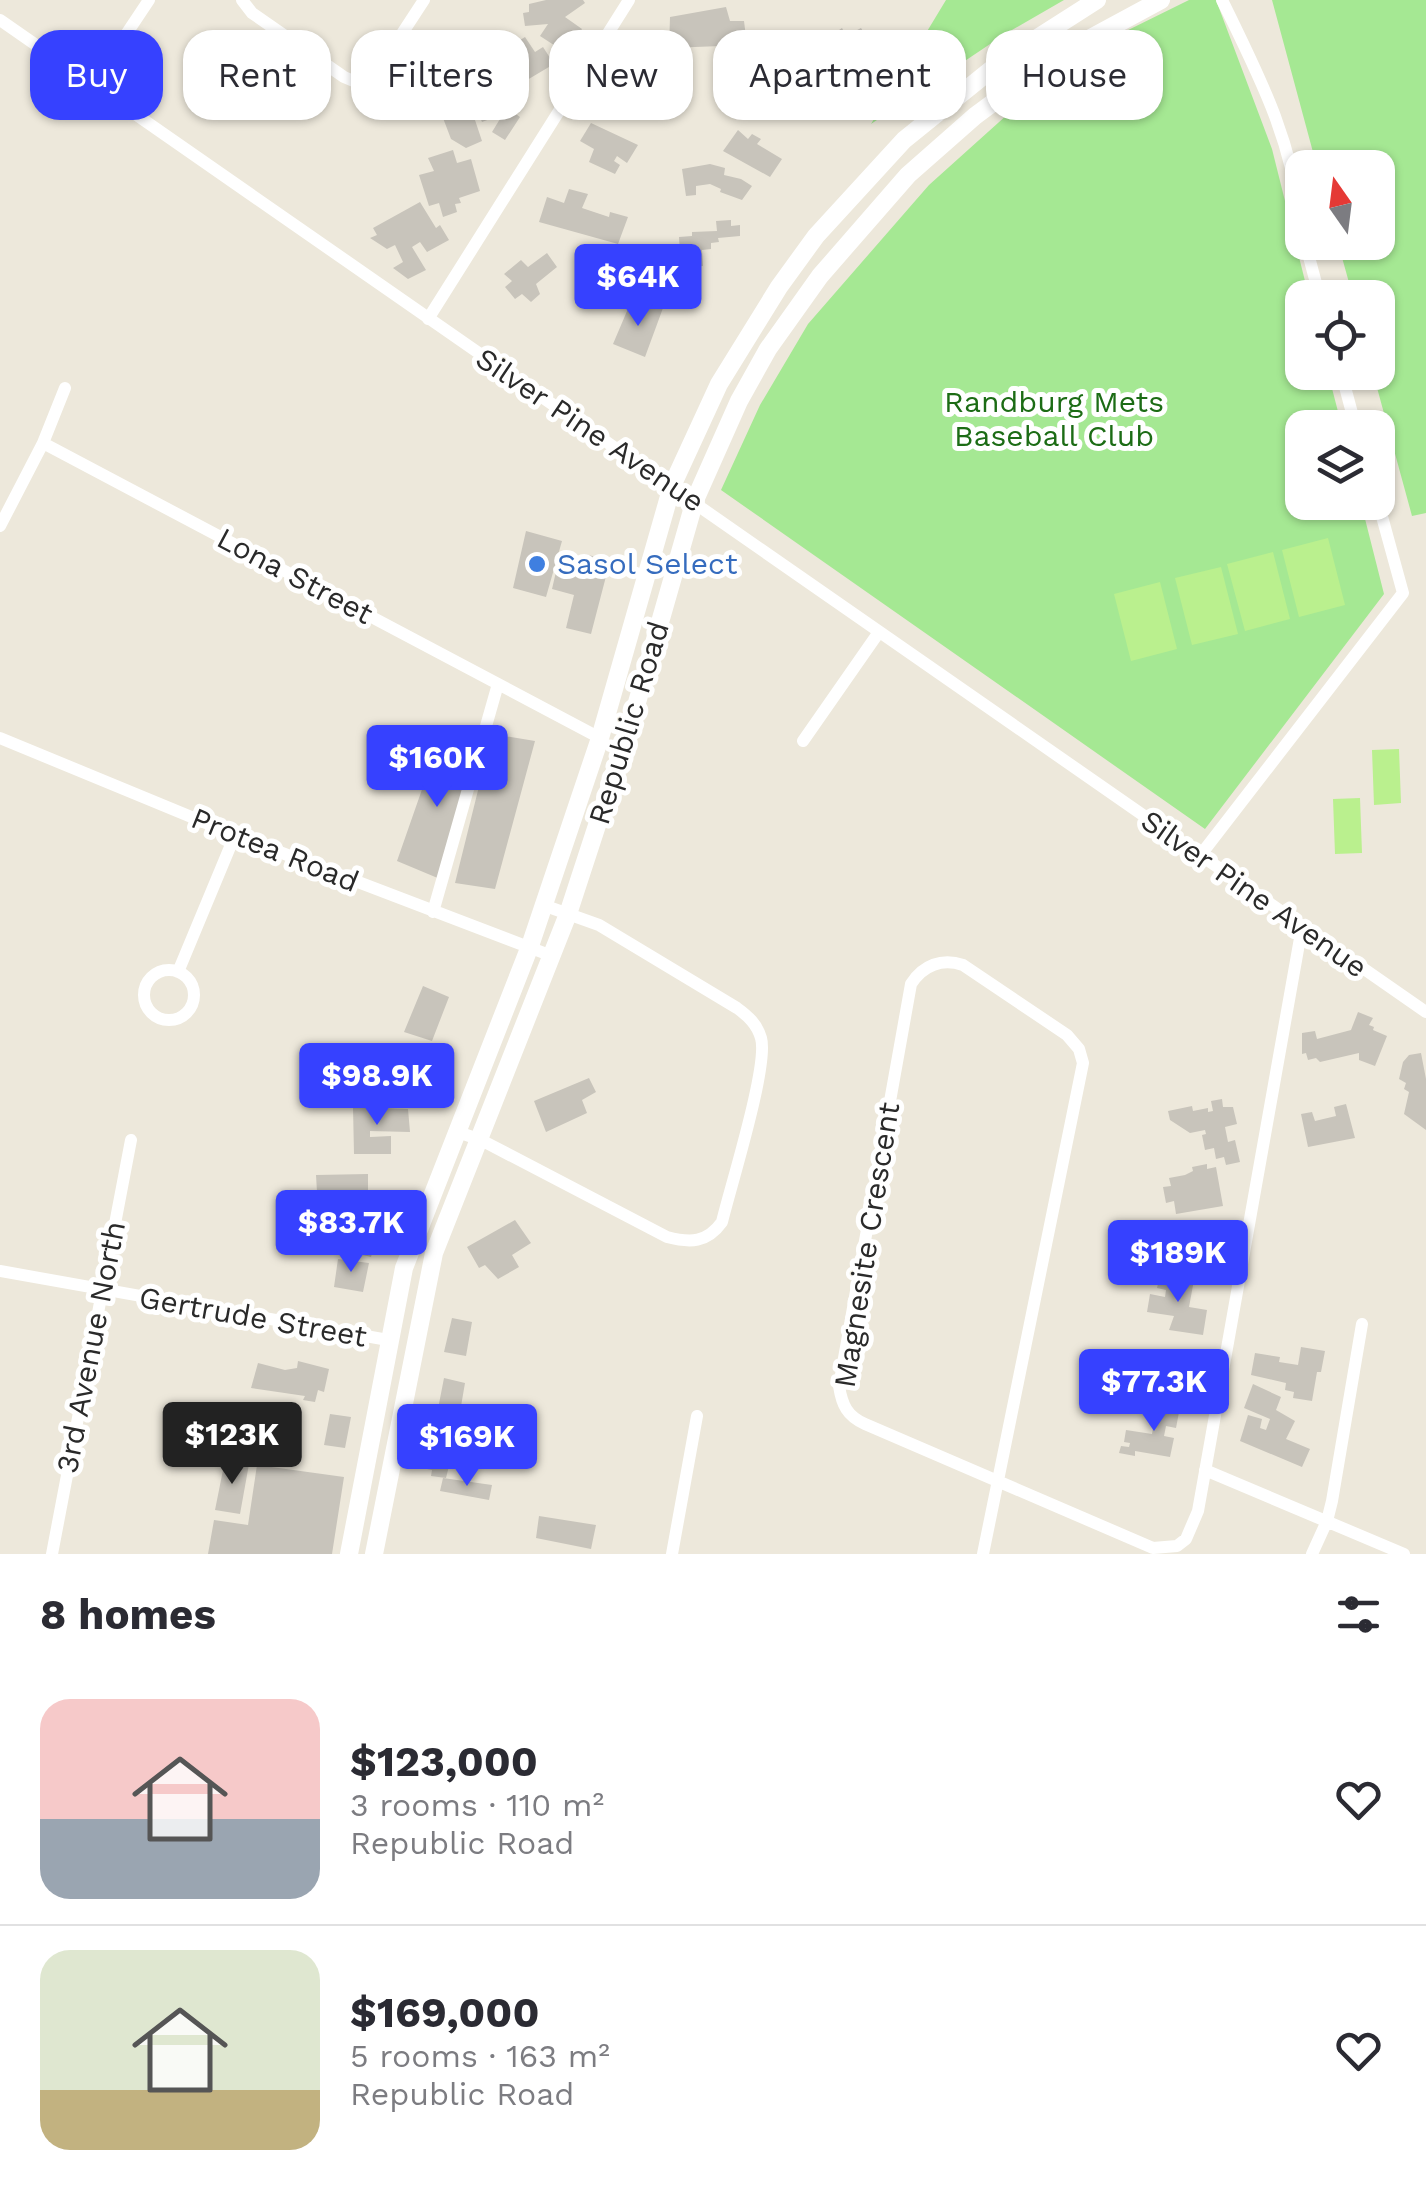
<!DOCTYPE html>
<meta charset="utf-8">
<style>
body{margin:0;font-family:"Work Sans",sans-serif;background:#f2f2f3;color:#2b2b33;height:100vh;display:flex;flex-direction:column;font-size:38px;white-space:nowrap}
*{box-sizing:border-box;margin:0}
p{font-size:32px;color:#7c7c81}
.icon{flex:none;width:55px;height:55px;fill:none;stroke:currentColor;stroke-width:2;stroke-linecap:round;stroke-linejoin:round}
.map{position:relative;height:1554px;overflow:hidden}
.drawer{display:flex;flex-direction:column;background:#fff;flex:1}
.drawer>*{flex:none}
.banner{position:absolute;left:30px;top:30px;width:1368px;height:90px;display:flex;gap:20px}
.needle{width:65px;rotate:346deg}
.fabs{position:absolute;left:1285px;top:150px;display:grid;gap:20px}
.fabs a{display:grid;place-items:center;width:110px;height:110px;border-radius:20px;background:#fff;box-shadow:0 2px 8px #0004;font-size:50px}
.price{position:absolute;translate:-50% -85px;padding:0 22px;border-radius:10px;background:#3641ff;color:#fff;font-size:32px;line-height:65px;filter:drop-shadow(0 2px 5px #0008)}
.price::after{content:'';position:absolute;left:50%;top:60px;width:30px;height:22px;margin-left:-15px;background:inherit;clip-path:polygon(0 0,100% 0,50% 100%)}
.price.selected{background:#222;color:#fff}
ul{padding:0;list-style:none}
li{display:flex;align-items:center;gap:30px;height:250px;padding:0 40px}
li+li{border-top:2px solid #e1e1e2}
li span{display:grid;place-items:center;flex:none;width:280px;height:200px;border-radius:30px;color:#555}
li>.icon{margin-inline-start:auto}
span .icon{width:120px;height:120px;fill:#fffc;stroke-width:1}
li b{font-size:42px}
h2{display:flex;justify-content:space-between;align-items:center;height:120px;padding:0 40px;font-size:42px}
.chip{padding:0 35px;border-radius:30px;background:#fff;box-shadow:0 2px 8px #0004;font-size:35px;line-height:90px}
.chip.selected{background:#3641ff;color:#fff}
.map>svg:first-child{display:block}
</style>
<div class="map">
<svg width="1426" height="1554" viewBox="0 0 1426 1554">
<rect width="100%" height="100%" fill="#ede8db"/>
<path fill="#a5e893" d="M946,0H1064L1005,34L871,124Z
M1189,0H1216L1272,149L1309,297L1302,298V372L1328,373L1342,427L1302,428V502L1361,503L1384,594L1205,829L721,490L760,405L808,324L929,185L1029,95L1114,37Z
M1272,0H1426V513L1412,516L1373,373L1378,372V298L1353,297L1338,243L1378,242V168L1317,167Z"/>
<path fill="#baf08e" d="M1328,538L1345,605L1299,617L1282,550Z
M1273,552L1290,619L1245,631L1227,564Z
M1221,567L1238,634L1192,645L1175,578Z
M1160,582L1177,649L1131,661L1114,594Z
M1399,749L1401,803L1374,805L1372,750Z
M1360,798L1362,853L1335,854L1333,799Z"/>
<path fill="#c8c4bb" d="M546,0H583L585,3L565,17L582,29L574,42L568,38L560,49L540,36L548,24L525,26L523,13L529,12V4Z
M726,7L730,21H744L747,45L669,48L670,17Z
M842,28L846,36L861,28L864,33L870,30L883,54L857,69L866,87L843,100L833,78L827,80L810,50Z
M525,37L535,52L543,47L554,64L522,83L520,81L505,88L496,75L500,71L491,58Z
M806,59L825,98L795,111L789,104L773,110L763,85L788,75L784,68Z
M662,72L684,88L675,100L667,94L658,107L642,99L647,92L640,86L636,93L623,86L632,73L654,83Z
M478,87L520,117L505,140L492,132L503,114L482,122L479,115L474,117L482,141L466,148L451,139L443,118L458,113L455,106L467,102L465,92Z
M591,123L638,145L627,163L617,156L614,161L620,165L615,174L589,162L594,149L580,141Z
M738,130L748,139L752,134L761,139L757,144L782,159L770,177L723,151Z
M453,150L457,163L471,159L480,191L459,198L461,203L455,204L457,212L443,217L439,203L429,206L419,175L434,171L428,158Z
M710,164L725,168L724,175L741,179L752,186L742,200L720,192L721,189L710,184L696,186V195L686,196L682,169Z
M569,189L588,194L582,208L609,217L610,212L628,217L618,244L539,222L547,197L564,203Z
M420,202L436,228L440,225L449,240L427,252L420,242L412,247L426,270L408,279L393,268L403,262L395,245L387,249L370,238L377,235L373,228Z
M731,220V226L740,225V236L718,238L719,242L711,243V249L702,250L703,266L681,267L679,237L692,236V232L717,231L716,221Z
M547,253L557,267L536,284L540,294L531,302L522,294L515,299L505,287L512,281L504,274L521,260L528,267Z
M630,304L663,308L645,357L613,344Z
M526,531L562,541L546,597L513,588Z
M585,554L610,561L591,634L566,628L574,595L552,589L558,563L581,569Z
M492,734L535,741L495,889L455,883Z
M441,735L474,756L440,879L397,861Z
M423,986L449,997L432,1041L404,1032Z
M1358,1012L1373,1018L1369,1025L1374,1027L1373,1030L1387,1036L1375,1066L1359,1060V1053L1320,1062L1316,1058L1308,1060L1306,1053L1302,1054V1033L1315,1031L1317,1039L1351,1030Z
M1421,1053L1426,1079V1130L1404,1114L1409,1092L1404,1089L1406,1083L1399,1079L1403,1062L1409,1055Z
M589,1078L596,1092L582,1100L587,1113L546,1132L534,1101Z
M1222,1099L1223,1107H1233L1237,1124L1225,1127L1228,1142L1235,1140L1240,1162L1226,1165L1224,1157L1216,1159L1214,1148L1205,1150L1202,1135L1206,1134L1205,1130L1190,1133L1170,1120L1168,1111L1192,1106L1193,1111L1208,1108V1112L1213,1111L1211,1101Z
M1346,1104L1355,1138L1308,1147L1301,1114L1312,1112L1315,1121L1336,1116L1334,1107Z
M353,1107L408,1109L410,1132L370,1131V1137L391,1136V1154H354Z
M1207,1164V1169L1216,1167L1223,1206L1176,1214L1174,1201L1166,1203L1163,1187L1171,1186L1169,1178L1185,1175L1193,1171L1192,1167Z
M368,1174V1191L353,1190V1211H324V1192H317L316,1175Z
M515,1220L531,1243L512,1255L519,1267L498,1279L485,1265L479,1268L467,1247Z
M1158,1231L1215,1240L1211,1260L1201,1258L1199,1271L1178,1268L1180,1255L1155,1251Z
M349,1233L376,1240L371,1257L342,1250Z
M338,1259L369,1263L363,1292L334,1287Z
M1160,1275L1194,1280L1189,1307L1207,1310L1203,1335L1169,1330L1174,1316L1147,1312L1150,1294L1165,1297L1166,1290L1157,1288Z
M452,1318L472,1322L466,1356L444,1352Z
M1301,1347L1325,1351L1321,1372H1317L1312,1401L1293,1398L1294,1392L1285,1390L1286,1383L1251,1375L1255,1353L1280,1357L1279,1362L1298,1365Z
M298,1361L329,1369L324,1392L318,1390L315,1402L303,1400L305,1396L251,1388L258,1363L285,1370L297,1368Z
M1144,1364L1165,1369L1167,1364L1202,1372L1199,1399L1131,1386L1135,1370L1142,1372Z
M444,1378L465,1383L459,1418L437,1414Z
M1253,1384L1281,1397L1276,1410L1295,1421L1286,1439L1310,1449L1302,1467L1240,1441L1248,1415L1262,1419L1260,1428L1266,1430L1270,1419L1244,1408Z
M1157,1403L1180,1407L1176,1428L1166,1426L1164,1436L1174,1438L1170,1457L1135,1451V1456L1119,1453L1121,1446L1129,1447L1130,1443L1124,1442L1126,1430L1152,1434Z
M330,1414L351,1417L345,1448L324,1445Z
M429,1435L446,1439L444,1452L452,1454L446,1478L431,1476L432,1470L422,1468Z
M225,1460L249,1464L240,1514L215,1510Z
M257,1465L344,1477L332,1554H208L214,1520L248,1525Z
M443,1478L492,1485L489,1500L440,1491Z
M539,1516L596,1525L591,1549L536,1538Z"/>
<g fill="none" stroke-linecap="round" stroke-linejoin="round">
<path stroke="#fff" stroke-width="12" d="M242,0L252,13L344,77L363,85L373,78L424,0
M1222,0C1261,80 1291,137 1302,227
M0,20L1426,1012
M93,84L149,0
M1305,242L1320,298
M428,319L629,0
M1341,372L1356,428
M43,443L600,738
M0,526L43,443L65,388
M0,738L235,835L552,956
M803,741L879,632
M1199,857L1403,593L1378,502
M433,912L498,684
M144 995a25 25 0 1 1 50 0a25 25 0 1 1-50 0Z
M178,972L235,835
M455,1131L481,1140L667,1237C690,1243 707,1243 722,1222C730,1188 769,1065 761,1038C757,1024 748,1016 737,1008L599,925L543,905
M0,1271L388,1340
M1205,1470L1404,1554
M52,1554L131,1140
M672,1554L697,1416
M983,1554L1083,1063L1079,1049L1067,1035L963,965C942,958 923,965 911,984L839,1386C842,1405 847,1416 865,1424L1153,1548L1177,1546L1186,1539L1198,1511L1302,927
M1312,1554L1327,1521L1332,1501L1362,1324"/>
<path stroke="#fff" stroke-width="18" d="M349,1554L404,1268L530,946L600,738L672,486L719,384L779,287L816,236L904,140L1003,60L1097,0
M374,1554L434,1253L568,914L636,706L695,500L739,401L768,349L820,276L908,175L975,116L1052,59L1161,0"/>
</g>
<circle fill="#3f7fe0" stroke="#fff" stroke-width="4" cx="537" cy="564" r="10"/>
<g text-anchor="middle" stroke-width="10" stroke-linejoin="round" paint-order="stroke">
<g font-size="30" fill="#1c6c15" stroke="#fff">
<text x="1054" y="412">Randburg Mets<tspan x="1054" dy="34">Baseball Club</tspan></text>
</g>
<g font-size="30" fill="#2a2a2a" stroke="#fff">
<text transform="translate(590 430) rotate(34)" y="10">Silver Pine Avenue</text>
<text transform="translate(295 576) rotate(28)" y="10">Lona Street</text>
<text transform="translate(629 723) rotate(-73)" y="10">Republic Road</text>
<text transform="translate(275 850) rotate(22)" y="10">Protea Road</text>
<text transform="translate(1254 894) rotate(35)" y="10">Silver Pine Avenue</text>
<text transform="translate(867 1245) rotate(-81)" y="10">Magnesite Crescent</text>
<text transform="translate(253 1317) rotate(10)" y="10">Gertrude Street</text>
<text transform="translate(91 1347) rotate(-79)" y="10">3rd Avenue North</text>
</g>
<g font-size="30" fill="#366cbe" stroke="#fff" text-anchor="start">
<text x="557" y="574">Sasol Select</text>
</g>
</g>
</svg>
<div class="fabs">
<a><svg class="needle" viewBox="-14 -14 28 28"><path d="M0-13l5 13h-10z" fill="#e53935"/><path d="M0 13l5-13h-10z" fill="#7c7c81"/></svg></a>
<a><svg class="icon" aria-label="locate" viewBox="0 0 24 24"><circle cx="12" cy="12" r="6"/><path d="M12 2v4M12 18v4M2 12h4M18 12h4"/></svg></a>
<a><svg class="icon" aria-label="layers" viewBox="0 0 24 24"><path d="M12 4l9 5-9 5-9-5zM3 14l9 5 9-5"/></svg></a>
</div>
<b class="price" style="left:638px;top:329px">$64K</b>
<b class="price" style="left:437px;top:810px">$160K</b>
<b class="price" style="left:377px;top:1128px">$98.9K</b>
<b class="price" style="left:351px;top:1275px">$83.7K</b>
<b class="price" style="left:1178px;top:1305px">$189K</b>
<b class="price" style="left:1154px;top:1434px">$77.3K</b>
<b class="price selected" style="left:232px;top:1487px">$123K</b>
<b class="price" style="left:467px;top:1489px">$169K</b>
<div class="banner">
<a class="chip selected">Buy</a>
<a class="chip">Rent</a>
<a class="chip">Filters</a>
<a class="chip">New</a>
<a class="chip">Apartment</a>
<a class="chip">House</a>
</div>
</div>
<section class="drawer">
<h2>8 homes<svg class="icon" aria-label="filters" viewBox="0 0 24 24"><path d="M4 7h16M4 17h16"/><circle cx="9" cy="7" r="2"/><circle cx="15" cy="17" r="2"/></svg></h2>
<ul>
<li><span style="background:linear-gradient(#f6c9c9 60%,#9aa5b1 0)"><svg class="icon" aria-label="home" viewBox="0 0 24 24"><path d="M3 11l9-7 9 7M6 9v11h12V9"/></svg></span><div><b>$123,000</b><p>3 rooms · 110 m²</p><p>Republic Road</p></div><svg class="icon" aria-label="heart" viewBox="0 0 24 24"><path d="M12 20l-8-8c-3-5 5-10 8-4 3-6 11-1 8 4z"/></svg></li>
<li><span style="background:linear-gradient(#dfe7d0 70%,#c2b280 0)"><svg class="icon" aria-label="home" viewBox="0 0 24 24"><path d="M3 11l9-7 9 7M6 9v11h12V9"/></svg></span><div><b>$169,000</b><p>5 rooms · 163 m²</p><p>Republic Road</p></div><svg class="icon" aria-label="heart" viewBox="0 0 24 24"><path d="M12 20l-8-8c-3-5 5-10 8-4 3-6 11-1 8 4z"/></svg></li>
</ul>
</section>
